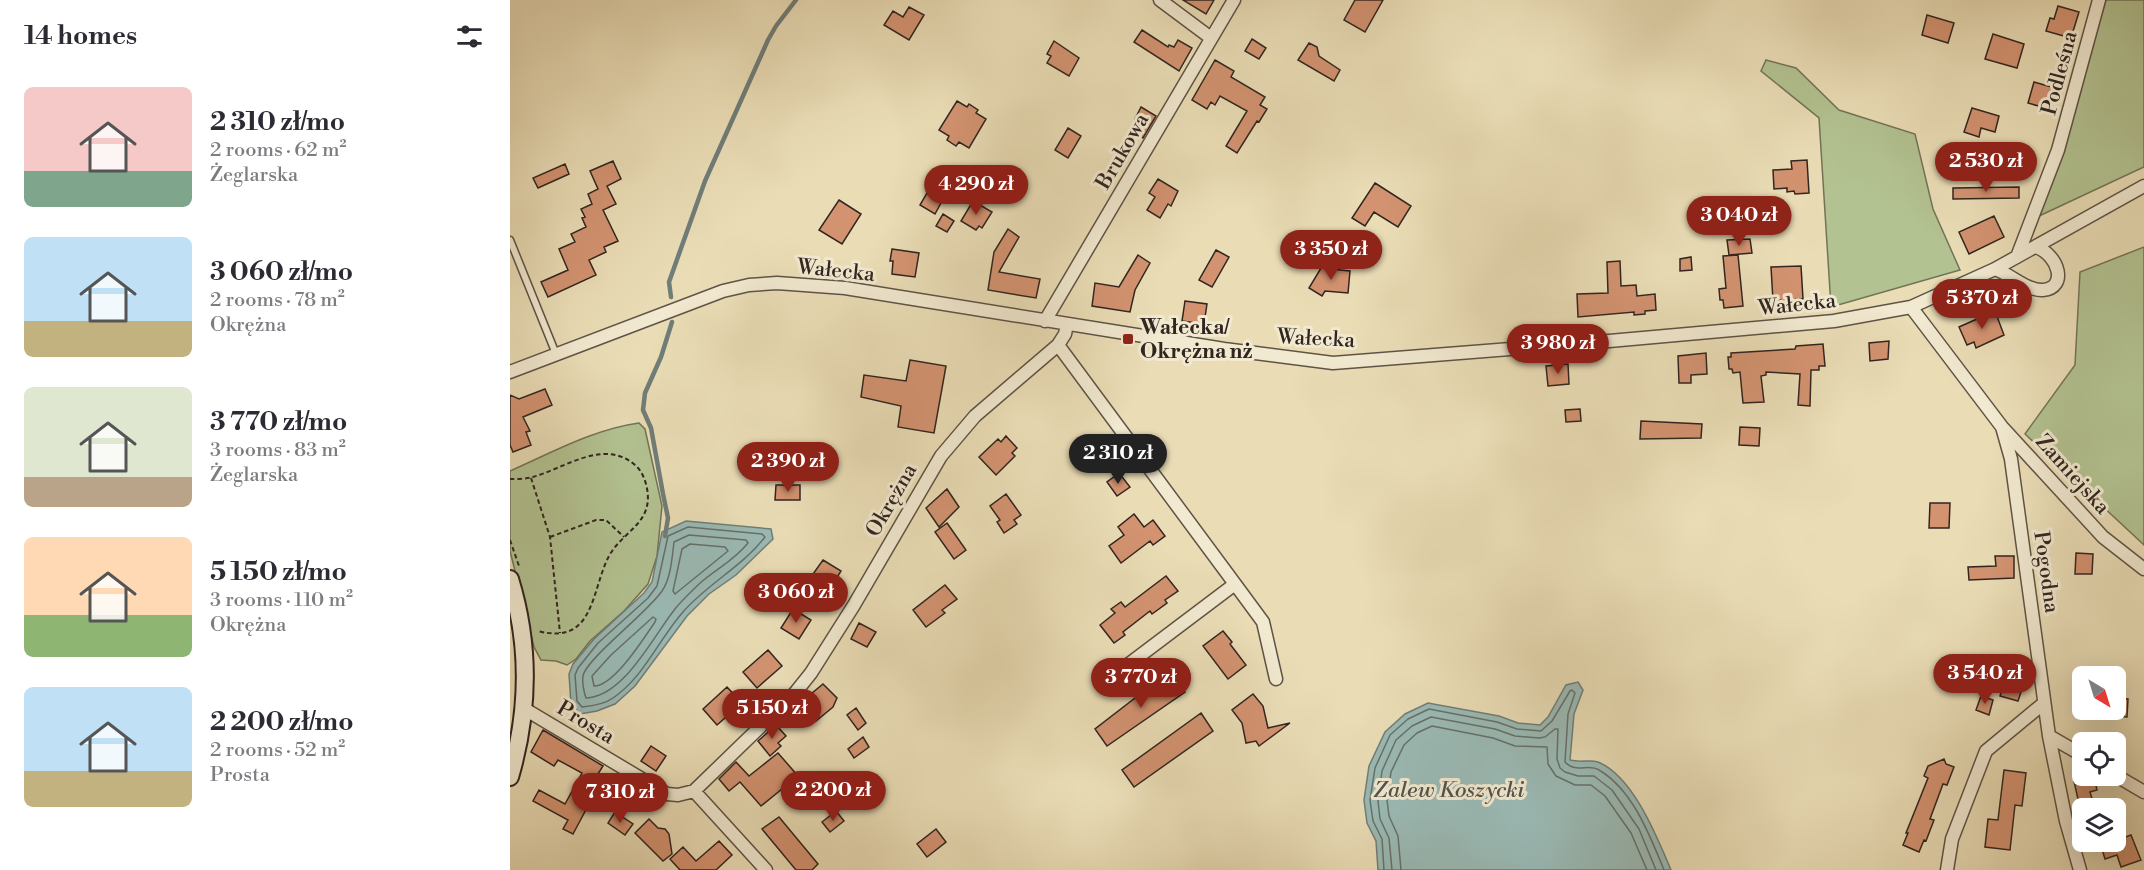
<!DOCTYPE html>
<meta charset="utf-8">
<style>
body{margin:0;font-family:"Libre Bodoni",serif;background:#f2f2f3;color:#2b2b33;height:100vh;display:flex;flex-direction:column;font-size:22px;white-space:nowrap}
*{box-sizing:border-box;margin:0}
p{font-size:20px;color:#7c7c81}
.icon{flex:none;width:33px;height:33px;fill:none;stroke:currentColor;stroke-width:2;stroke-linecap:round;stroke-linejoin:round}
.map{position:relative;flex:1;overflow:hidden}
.drawer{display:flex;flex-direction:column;background:#fff;width:510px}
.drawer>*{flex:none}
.needle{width:39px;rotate:142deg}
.controls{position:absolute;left:1562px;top:666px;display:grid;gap:12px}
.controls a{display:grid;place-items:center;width:54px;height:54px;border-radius:9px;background:#fff;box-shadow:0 6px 24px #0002;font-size:30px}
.price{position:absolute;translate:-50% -51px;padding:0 14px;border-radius:21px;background:#8f2418;color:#fff;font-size:20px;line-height:39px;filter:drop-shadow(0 2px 3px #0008)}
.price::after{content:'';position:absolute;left:50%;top:36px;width:18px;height:14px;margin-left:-9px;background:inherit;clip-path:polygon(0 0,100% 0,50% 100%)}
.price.active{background:#222;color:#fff}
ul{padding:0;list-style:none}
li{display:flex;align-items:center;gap:18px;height:150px;padding:0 24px}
li span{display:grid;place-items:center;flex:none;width:168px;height:120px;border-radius:9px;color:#555}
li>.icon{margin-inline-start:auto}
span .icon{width:72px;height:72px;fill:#fffc;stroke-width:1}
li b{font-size:26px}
h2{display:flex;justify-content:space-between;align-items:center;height:72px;padding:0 24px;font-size:26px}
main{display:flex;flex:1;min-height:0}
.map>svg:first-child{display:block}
</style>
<main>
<section class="drawer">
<h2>14 homes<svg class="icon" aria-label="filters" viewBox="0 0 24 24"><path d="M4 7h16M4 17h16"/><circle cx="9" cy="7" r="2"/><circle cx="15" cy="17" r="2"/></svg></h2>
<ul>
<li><span style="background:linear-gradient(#f6c9c9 70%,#7fa58c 0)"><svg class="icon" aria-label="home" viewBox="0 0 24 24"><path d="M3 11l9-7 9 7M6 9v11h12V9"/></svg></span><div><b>2 310 zł/mo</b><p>2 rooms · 62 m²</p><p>Żeglarska</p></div></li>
<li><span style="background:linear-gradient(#bfe0f5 70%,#c2b280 0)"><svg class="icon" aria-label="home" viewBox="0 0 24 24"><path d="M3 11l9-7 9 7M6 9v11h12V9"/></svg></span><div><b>3 060 zł/mo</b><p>2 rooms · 78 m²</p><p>Okrężna</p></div></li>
<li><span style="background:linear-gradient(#dfe7d0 75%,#b9a48a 0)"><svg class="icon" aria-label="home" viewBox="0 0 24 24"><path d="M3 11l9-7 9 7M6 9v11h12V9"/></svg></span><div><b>3 770 zł/mo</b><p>3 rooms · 83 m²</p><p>Żeglarska</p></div></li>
<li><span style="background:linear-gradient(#ffd9b3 65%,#8fb573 0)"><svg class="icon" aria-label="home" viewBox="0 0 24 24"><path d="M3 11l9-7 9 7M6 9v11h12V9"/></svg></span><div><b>5 150 zł/mo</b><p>3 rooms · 110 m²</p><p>Okrężna</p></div></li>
<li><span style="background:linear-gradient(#bfe0f5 70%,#c2b280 0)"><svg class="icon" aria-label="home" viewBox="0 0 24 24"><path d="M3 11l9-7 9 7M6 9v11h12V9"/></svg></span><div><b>2 200 zł/mo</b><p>2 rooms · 52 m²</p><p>Prosta</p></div></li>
</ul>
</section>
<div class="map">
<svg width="1634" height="870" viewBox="0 0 1634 870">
<rect width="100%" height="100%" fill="#eaddb6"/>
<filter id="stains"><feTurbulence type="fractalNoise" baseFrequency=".00333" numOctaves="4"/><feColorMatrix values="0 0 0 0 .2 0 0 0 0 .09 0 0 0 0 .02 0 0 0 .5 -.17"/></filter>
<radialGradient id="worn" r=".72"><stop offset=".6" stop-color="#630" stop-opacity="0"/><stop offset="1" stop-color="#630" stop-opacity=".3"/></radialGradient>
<path fill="#b3c291" stroke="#727458" stroke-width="1.5" d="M1596,0H1634V167L1529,216Z
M1256,60L1286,68L1329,110L1405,134L1423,209L1450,270L1321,307L1309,118L1251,71Z
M1634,247V545L1515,434L1565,365L1570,272Z
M129,423L135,429L152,506L147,556L138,584L114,611L80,641L66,659L57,665L46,661L31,660L24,647L0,551V471C41,453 84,429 129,423Z"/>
<path fill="#9abab5" stroke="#707e79" stroke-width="1.5" d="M176,521L261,529L263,539L226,575L199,594L177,616L125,686L105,704L87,711L70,714L61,704L59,674L63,664L84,639L134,593L142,582L152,532Z
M1068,682L1073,690L1064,714L1060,760C1071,763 1080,759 1088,762C1123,776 1147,837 1161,870H868L866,841L857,823L854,800L859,766L875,732L895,714L918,703L989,716L1008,723L1030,725L1038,717L1056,685Z"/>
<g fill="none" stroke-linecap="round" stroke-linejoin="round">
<path stroke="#66706a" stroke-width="1.5" d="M178,527L252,534L255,537C232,567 197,584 173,612C149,639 134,677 103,698C95,704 82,706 72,707L67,701L65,675L68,668L88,643L138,598L147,586L158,536Z
M179,535L236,540L238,543C224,561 204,570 188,585C181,592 172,600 165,609C144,635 114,697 76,698C74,693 72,682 73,676C76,659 138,612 152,591C161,578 162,558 164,542Z
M180,544L215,547L218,551L165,594L163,591L172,549Z
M143,617L146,619L145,622C134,638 104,686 84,686L82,676L101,655Z
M874,870L872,839L863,821L860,800L865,768L880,735L898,719L919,709L987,722L1007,729L1031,731L1042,721L1060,691L1062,690L1065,693L1058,714L1055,762C1066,774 1078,763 1089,770C1123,790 1140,836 1154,870
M882,870L879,838L870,819L868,801L872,771L886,740L902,726L921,717L985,729L1005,736L1029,738L1035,737L1045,729H1048L1047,759L1050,768L1055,772L1068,776H1084L1102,790L1129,829L1146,870
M891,870L888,836L879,816L877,800L881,772L894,745L907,733L922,726L983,738L1005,746L1037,747L1038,764L1046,776L1065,785H1081L1095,796L1121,833L1137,870"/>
<path stroke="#707e79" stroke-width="4.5" d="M161,297L159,282L195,181L258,40L266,26L286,0
M155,536L158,518L153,494L141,428L133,410L135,393L151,357L162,322"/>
</g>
<path fill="#d39371" stroke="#312520" stroke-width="1.5" d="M673,0H704L696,14Z
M845,0H873L855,32L834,20Z
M1548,6L1569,12L1561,38L1536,31L1540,18L1544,19Z
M399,7L414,15L399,40L374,25L383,11L393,17Z
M1417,15L1444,23L1438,43L1412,35Z
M632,30L658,47L659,45L664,47L668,40L682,48L669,71L624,42Z
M1483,34L1514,44L1507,68L1475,59Z
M742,39L756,48L749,59L735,51Z
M544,41L569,58L559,76L537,63L541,56L537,54Z
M799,43L807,47L809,56L830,70L824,81L788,60Z
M705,60L724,71L721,77L755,97L750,105L757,109L749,122L747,121L727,153L716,146L737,111L710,96L705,105L701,102L697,109L682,100Z
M1524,82L1545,88L1539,109L1518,103Z
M447,101L457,107L459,104L468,110L466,113L476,119L459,148L449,142L446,146L437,140L439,136L429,130Z
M631,107L646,116L633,138L623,132L629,121L625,119Z
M1462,108L1489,116L1485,132L1471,128L1469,137L1454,132Z
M558,128L571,136L558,158L545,150Z
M1297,160L1299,193L1285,194L1284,191L1277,192V188L1264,189L1263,170L1282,169L1281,161Z
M103,161L111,179L97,186L106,204L93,210L108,241L94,247L96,252L79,260L86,275L38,297L31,282L58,270L49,249L65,242L61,234L76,227L72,218L75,217L71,209L82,204L78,194L88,189L80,171Z
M55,164L59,174L28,188L23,178Z
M648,179L668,191L661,206L658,204L650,218L637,210L645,197L639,193Z
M865,183L901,206L888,227L864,212L855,226L842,218Z
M1509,187V198L1443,199V188Z
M417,193L432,201L425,214L410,205Z
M329,200L351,214L332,244L309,230Z
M463,201L482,212L472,228L469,226L466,230L451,221Z
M433,214L444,221L437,232L426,226Z
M1484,216L1494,237L1459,254L1449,232Z
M498,229L509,237L489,272L530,279L526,298L478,290L484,252Z
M1240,239L1242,253L1219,255L1217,240Z
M382,249L409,253L405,277L382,274L383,261H380Z
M706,250L719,257L702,287L689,280Z
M628,255L640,263L625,290L620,312L582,306L585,283L609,287Z
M1228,255L1233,306L1214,308L1213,300H1210L1209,289L1216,288L1213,256Z
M1181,257L1182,270L1170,271V259Z
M1110,261L1111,286L1126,285L1127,296L1145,294L1146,310L1135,311V314L1124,315V312L1068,317L1067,294L1098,293L1097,262Z
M1291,266L1293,299H1286L1287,302L1270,303V300L1263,301L1261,267Z
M811,268L840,271L838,293L815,291L812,296L799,288Z
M675,301L697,304L694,324L672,321Z
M1485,311L1494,335L1466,348L1464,342L1457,345L1449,327Z
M1379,341L1378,359L1360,361L1359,343Z
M1313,344L1315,366H1309V370H1301L1300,406L1288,405L1290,374L1256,372V375L1251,376L1254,402L1233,403L1230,372L1223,373L1222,369H1219L1218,357H1221V353L1285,349L1286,346Z
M1196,353L1197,374L1181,375V383H1169L1168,356Z
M400,360L436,366L424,433L388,427L391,406L351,397L354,375L396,381Z
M1058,364L1059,384L1038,386L1036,366Z
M35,389L42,405L13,417L20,431L16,432L21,445L3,452L0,445V395L9,399Z
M1070,409L1071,421L1056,422L1055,410Z
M1131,421L1192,424L1191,438L1130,439Z
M1230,427L1250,428L1249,446L1229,445Z
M496,436L507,448L502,453L505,456L486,475L469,457L488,439L491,442Z
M251,446L274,448L273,464L250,463Z
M609,473L620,487L607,496L597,482Z
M266,485H290V500H265Z
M437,489L449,507L429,527L416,508Z
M496,494L511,515L504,520L507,524L494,533L487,522L490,520L480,506Z
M1420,503H1440L1439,528H1419Z
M624,514L634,527L643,520L655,536L643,545L640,541L611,563L599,546L614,535L608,527Z
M437,523L456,550L444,559L425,532Z
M1566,553L1583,554L1582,574H1565Z
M1485,556H1504V578L1459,580L1458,567L1486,566Z
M313,560L331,571L315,597L299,587L306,576L303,574Z
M656,576L668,591L655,600L657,603L642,614L640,611L613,632L615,635L604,643L590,625L605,613L601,609L611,602L615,607Z
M435,585L447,599L432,610L435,613L416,627L403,610Z
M283,609L301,620L289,639L271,628Z
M349,623L366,632L357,647L341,639Z
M713,631L722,642L720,644L736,665L718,679L693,646Z
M258,650L272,666L247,688L233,672Z
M660,671L675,692L597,746L585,729Z
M1495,678L1514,683L1508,701L1490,696Z
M313,684L327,698L323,707L306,721L290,703Z
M217,687L232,703L207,725L193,709Z
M743,694L753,706L758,728L780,723L749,746L746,741L736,743L732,723L722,710Z
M1471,696L1483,700L1479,715L1466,710Z
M1605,698L1618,699L1617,717L1605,716Z
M346,708L356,723L348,730L337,715Z
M691,713L703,731L624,787L612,770Z
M266,725L276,736L268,743L271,746L260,756L248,741Z
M33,730L93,766L81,785L87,789L63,834L53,829L58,820L23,801L29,790L55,804L72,773L48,760L44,766L21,752Z
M353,737L359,747L344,758L338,749Z
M141,746L156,756L146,771L131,761Z
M268,753L288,776L251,806L230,782L219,791L209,779L226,762L239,776Z
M1434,759L1436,764L1444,767L1437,785L1433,784L1420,819L1424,820L1416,841L1414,840L1409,852L1393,845L1398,833H1396L1418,778L1414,776L1418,766Z
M1494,770L1516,773L1512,806L1505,805L1500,850L1475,847L1478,819L1488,820Z
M1570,776H1584L1587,790L1580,792L1585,808H1570L1563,777Z
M326,811L334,821L320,832L312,822Z
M105,812L123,824L115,835L98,823Z
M269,817L308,864L302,870H286L252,829Z
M139,819L148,828L155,829L159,834L162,854L153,861L125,833Z
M426,829L436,842L417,857L407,844Z
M1621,835L1631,860L1611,867L1607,855L1595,859L1591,846Z
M209,841L222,855L206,870H170L160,859L173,847L186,861Z"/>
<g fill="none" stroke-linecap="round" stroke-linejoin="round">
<g stroke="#5f5346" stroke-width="9">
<path id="lane" d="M0,240L46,354"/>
</g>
<g stroke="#5f5346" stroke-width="15">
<path id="street" d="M650,0L701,38
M1507,257L1548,150L1589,0
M1485,269C1500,274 1517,291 1533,290C1558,288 1549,255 1526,247
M1401,307L1492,427L1501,459L1539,736L1556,821L1570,870
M535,321L724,0
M548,345L725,584L611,670
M0,372L213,291L239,285L267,283L335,288L714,349L823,363L1088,342L1324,321L1401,307L1485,269L1634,186
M1493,428L1593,537L1634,569
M725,584L753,622L766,679
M13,708L157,794L168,795L184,791L256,870
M1539,736L1572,755
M1605,775L1634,792
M184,791L285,693L301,673L344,605L431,456L465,416L548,345L555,334L557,324
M1437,870L1442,839L1476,751L1534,703"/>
</g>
<g stroke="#312520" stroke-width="20">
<path id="secondary" d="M0,579C20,644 19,712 0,777"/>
</g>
<path stroke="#312520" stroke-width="2" stroke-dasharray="4.5 3" stroke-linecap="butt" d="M21,478L40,537L50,633
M0,479C7,479 16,479 23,477C55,468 94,438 125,465C131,470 134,477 136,484C146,523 114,529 99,556C81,590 85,646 28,631
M40,537L86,520H96L114,537
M0,540L9,566"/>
<use href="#lane" stroke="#f1e9d0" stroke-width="6"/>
<use href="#street" stroke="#f1e9d0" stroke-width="12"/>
<use href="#secondary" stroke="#f1e9d0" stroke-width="16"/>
</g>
<rect fill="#8f2418" stroke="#f1e9d0" stroke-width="2" x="612" y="333" width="12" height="12" rx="3"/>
<g text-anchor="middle" stroke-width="6" stroke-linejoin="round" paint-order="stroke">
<g font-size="21" fill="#312520" stroke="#f1e9d0">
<text transform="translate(1549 73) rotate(-75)" y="7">Podleśna</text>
<text transform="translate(612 151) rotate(-60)" y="7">Brukowa</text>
<text transform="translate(326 270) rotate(6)" y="7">Wałecka</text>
<text transform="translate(1287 304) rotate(-6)" y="7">Wałecka</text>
<text transform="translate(806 338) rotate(3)" y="7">Wałecka</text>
<text transform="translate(1563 474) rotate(48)" y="7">Zamiejska</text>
<text transform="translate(381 500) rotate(-60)" y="7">Okrężna</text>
<text transform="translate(1537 572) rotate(82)" y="7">Pogodna</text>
<text transform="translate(76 722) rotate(31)" y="7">Prosta</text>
</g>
<g font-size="21" font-weight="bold" fill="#312520" stroke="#f1e9d0" text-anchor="start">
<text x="630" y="334">Wałecka/<tspan x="630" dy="24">Okrężna nż</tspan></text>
</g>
<g font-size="22" font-style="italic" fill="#50524d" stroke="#f1e9d0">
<text x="939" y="797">Zalew Koszycki</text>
</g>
</g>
<rect width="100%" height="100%" filter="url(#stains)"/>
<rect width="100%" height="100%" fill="url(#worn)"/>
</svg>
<div class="controls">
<a><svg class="needle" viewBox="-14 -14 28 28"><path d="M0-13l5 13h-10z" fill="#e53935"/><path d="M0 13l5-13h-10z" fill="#7c7c81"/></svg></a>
<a><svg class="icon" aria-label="locate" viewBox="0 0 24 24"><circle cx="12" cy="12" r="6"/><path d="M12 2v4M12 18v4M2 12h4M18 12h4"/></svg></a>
<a><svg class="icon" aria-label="layers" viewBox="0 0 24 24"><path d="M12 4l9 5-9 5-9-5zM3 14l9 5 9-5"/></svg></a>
</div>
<b class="price" style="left:1476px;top:193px">2 530 zł</b>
<b class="price" style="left:466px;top:216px">4 290 zł</b>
<b class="price" style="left:1229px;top:247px">3 040 zł</b>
<b class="price" style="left:821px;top:281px">3 350 zł</b>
<b class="price" style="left:1472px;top:330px">5 370 zł</b>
<b class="price" style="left:1048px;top:375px">3 980 zł</b>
<b class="price active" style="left:608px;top:485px">2 310 zł</b>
<b class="price" style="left:278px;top:493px">2 390 zł</b>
<b class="price" style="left:286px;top:624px">3 060 zł</b>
<b class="price" style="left:1475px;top:705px">3 540 zł</b>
<b class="price" style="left:631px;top:709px">3 770 zł</b>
<b class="price" style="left:262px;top:740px">5 150 zł</b>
<b class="price" style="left:323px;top:822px">2 200 zł</b>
<b class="price" style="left:110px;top:824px">7 310 zł</b>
</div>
</main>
